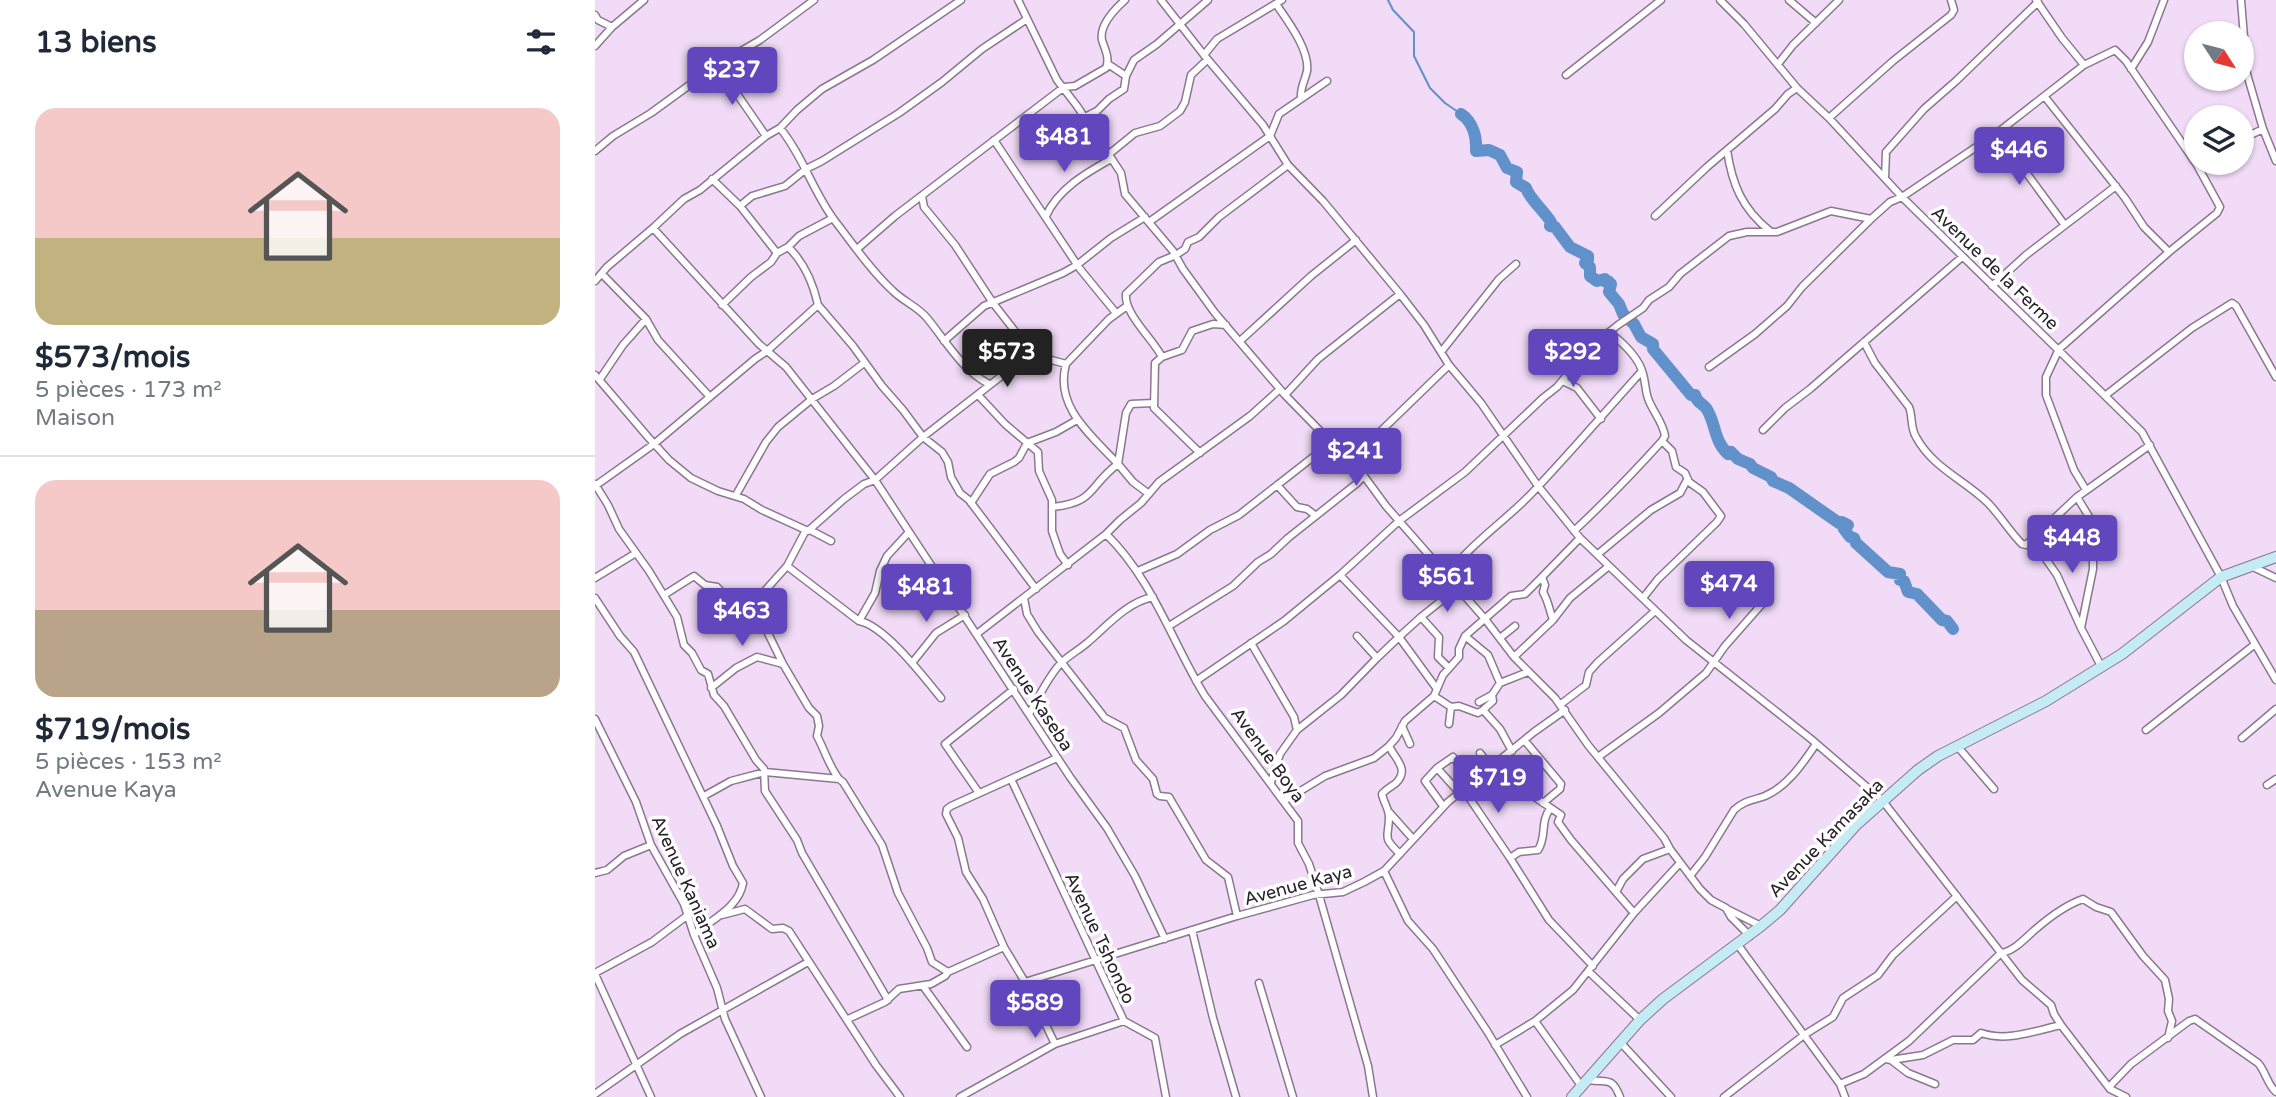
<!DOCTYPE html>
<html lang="fr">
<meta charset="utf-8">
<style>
body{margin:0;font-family:"Varela Round",sans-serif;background:#f2f2f3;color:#1f2937;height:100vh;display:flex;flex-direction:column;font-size:26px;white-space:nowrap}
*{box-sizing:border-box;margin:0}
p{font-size:23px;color:#747a83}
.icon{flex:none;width:38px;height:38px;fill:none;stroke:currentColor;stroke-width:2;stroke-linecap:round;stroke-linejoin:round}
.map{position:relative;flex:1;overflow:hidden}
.details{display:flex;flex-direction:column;background:#fff;width:595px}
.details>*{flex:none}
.needle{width:46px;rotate:126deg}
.buttons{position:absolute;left:1589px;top:21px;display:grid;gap:14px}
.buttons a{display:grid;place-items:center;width:70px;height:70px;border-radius:50%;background:#fff;box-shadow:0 2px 5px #0004;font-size:35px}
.price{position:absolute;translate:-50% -60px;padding:0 16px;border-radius:7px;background:#6246be;color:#fff;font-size:23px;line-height:46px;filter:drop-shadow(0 2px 4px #0008)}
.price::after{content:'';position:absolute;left:50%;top:42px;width:21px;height:16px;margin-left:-10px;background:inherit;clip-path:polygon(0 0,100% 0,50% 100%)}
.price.on{background:#222;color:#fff}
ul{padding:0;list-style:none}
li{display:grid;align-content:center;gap:14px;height:371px;padding:0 35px}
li+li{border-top:2px solid #e0e1e3}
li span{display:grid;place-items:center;height:217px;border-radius:21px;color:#555}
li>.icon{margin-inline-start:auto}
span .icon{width:126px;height:126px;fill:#fffc;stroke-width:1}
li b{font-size:30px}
h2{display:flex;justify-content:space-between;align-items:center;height:84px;padding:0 35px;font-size:30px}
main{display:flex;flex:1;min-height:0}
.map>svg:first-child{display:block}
</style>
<main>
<section class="details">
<h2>13 biens<svg class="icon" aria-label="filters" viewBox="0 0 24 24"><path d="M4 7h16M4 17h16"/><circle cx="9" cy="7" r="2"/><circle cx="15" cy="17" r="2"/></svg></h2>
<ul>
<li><span style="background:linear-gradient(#f6c9c9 60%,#c2b280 0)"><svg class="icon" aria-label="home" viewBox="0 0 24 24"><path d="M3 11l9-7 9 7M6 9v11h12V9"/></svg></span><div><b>$573/mois</b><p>5 pièces · 173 m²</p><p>Maison</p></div></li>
<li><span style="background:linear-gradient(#f6c9c9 60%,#b9a48a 0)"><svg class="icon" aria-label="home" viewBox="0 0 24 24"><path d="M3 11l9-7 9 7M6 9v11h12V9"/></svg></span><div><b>$719/mois</b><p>5 pièces · 153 m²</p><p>Avenue Kaya</p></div></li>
</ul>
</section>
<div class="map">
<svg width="1681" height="1097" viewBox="0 0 1681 1097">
<rect width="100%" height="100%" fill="#f1dbf7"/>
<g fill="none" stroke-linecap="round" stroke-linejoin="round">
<path stroke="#6091ca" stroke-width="2" d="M793,0L798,10L819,32V56L835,88L850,103L866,114"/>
<path stroke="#6091ca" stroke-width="12" d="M866,114C878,122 882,137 881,151L894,150L905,155L912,168L922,172L921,182L931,188C934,198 950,212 956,222L955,226L960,227L975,247L993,256V260L990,263L995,267V276L1002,281L1010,279L1011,282L1013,281L1016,284L1014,292L1024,304L1028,314L1039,324L1046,337L1058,344V349L1096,395H1100C1102,403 1106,402 1111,408C1121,422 1118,440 1133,454L1136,452L1143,459L1155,464L1158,468L1176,477L1178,481L1194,488L1244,523L1247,522L1253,525L1249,529L1255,537L1259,538L1261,543L1293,572L1305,574V580L1309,581L1313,592L1322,594L1347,620L1352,621L1358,629"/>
<g stroke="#8b7790" stroke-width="9">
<path id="street" d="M423,0L462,80L482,106L526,173L530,194L578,251L588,269L620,313L690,395L769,476L791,506L890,619L919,657L960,698L993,745L1069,838L1075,849L1105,889L1116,900L1131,908L1136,917L1155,936
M566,0L609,55L668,125L693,165L728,201L805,294L829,325L854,365L886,403L943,486L985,538L1091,640L1216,739L1287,800L1427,980L1456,1005L1459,1014L1466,1025L1515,1089L1531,1097
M1125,0L1149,24L1202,88L1234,118L1307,197L1547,432L1626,577L1638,606L1681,680
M1194,0L1221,23
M1441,0L1467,38L1489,65
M1646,0L1652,74L1668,129L1681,161
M681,4C692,20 715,50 712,71C710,81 705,87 706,98
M0,15L3,20L17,27
M0,46L17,27L49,0
M609,55L622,39L687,0
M513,64L531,76
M1183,64L1198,45L1244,0
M122,65L171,136
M1536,69L1553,42L1569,0
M971,75L1066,0
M1450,97L1530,198L1549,227L1574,252
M490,117L502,111L514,99L529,89L531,76L539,60L562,44L613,0
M1234,118L1298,61L1356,15L1359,10L1356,0
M185,128C208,156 218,192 240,221C258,244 276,271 298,291C308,301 323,307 332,318C351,341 367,370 394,384
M1402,133L1469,224
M1647,139L1668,129
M399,140L485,269L521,313
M1132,150C1137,184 1147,209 1175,231
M0,151L18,136L56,113L122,65L165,40L219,0
M513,155L540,133L565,126L585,111L590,102L596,75L612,60
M1290,178L1291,152L1329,109L1361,81L1443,2
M117,179L145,206L182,253L193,247C210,263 218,283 223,305
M327,196L329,207L360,245L398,303L423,335L435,357
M145,206L157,196L190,186L211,169L227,161L304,113L347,82L387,49L432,19
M451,216C463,189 491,173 516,159
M1060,216L1112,167L1180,109L1193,94L1202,88
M554,222L675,136L684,114L732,81
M58,228L164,344L191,367L280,480L475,777L512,828L540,876L570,939
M193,247L204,236L238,218
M262,249L300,216L469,87L480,86L511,68C515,58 510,50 507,40C504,25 520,9 530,0
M7,274L51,319L63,340L115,397
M0,281L12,267L58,228L89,199L105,190L171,136L185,128L202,110L227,89L278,60L366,0
M1397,286L1431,255L1521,186
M127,305L156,277L176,262L182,253
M1014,332C1027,342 1044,357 1048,374C1051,384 1050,392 1054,401C1059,413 1068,423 1070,436L1067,441L1077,451L1081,467L1090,473L1094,482L1108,492L1126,516L1122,522L1063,579L1048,598
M349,341L389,306L468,273L482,265L516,238L550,217
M645,341L716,276L761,240
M1269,342L1280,363L1314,407C1318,417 1315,427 1321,437C1338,468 1368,479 1392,502C1405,515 1414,531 1427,544L1431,545L1482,497
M846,352L904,279L921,264
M567,357C558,339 529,314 531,294L564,262L581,255L590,249L593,242L604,237L624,217L693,165
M1114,367L1160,334L1192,306L1207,287L1276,219
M0,375L53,437L74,460L96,478L123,491L149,499L167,510L213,531L249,499L269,484L280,480L328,437L427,360L442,356L471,364L514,319L532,306
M5,379L28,345L51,319
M968,381L982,388L1006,419
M690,395L723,359L805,294
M1511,395L1597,328L1637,303L1641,306L1681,377
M384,396L410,424L443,452L444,471L457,500V531L465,554L473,565
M1168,430L1190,408L1215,389L1367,257
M605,453L559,408L560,363L567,357L587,350L597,331L618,324L631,325
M755,461L854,365
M0,484L13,505L24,529L54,571L82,617L89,645L97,653L106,670L113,674L119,695L129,706L161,760L169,769L170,791L202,840L207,853L293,1000
M682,485L702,507L712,509L721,516
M0,486L59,444L160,359L172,351L223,305L258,346L287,386L308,410L328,437L347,452L353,462L356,477L365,493L374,500L441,589
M554,494L538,482L523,464L531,413L536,404L558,403
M141,495L171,442L183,427L217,399L239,386L269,363
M376,503L395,474L419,462L424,458L432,443L461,432L482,420
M458,507C502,502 493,486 523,464C497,436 459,407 471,364
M215,530L236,541
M979,531C1010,502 1039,472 1067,441
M511,534C558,580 577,642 610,696L703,821V843L714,864L724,895L773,1066L778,1097
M1437,539L1462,575L1486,628
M1003,554L1056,510L1085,493L1092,480
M192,566L264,621C289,625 329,677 346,698
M1656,566L1681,578
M543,571L582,554L615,530L644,515L736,443
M745,575L804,637L782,658
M852,576C875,544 909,522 936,494C974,454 1010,412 1047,371
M0,578L41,553
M69,595L99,576L110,585L122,587L131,597L169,625L188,664L214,708L222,716L224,726L222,736C230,751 234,766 244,779
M0,598L25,636L39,652L122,826L138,866L148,883C144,908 115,920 99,935
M429,598L432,614L443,632L510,718L529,728L541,760L558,779L562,794L565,796L574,797L611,860L633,877L642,916
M151,612L192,566L211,530
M826,617L861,589
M958,620L975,598L1014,566
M264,621L280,593L285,571L292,556L314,532
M574,626L638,586L663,562L676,554L693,538L761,484L769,476
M383,633L511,534L525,520L546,503L564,482L655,416L685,389
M870,636L893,655L905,683
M905,638L920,626
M656,643L699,717L702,730
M919,657L958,620C954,609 954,603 948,592L950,585L947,577L985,538
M317,663L341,633L370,615
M1506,666L1486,628L1498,569V535L1496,520L1482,497L1555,445
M601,681L689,621L745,575L804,521L870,472L948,398L962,387L995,347L1023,325L1048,308L1054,300L1074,287L1085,274L1134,236L1152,232H1182L1236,211L1276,219L1295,202L1307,197L1402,133L1489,65L1520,50L1531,61L1602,165L1625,207L1622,213L1574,252L1464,349L1451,377V395L1479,470L1491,490
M116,688L141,668L162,657L188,664
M842,689L804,637L826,617L844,637L843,657L853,667
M897,695L905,683L933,672
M839,696L856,707L854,724
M884,702L897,695L898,701L888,710
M966,704L991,685L994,672L1003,662L1060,611
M856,707L864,706L883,713L888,710L905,729L917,751
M434,714C444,697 452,678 466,663C474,655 484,650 492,643C512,626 532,602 558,597
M0,719L41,802L56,845L89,904L99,935L122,988L130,1019L166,1097
M807,726L815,744
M1551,730L1659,645
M1647,738L1681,709
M930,741L966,784L965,789L948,803
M1363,747L1399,789
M885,753L896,767L966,815L963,822L976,840L1039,913
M1003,757L1064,713L1111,673L1130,646L1174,596
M842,768L858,757L878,782
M416,779L529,1021L560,1038L571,1097
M676,782L685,754L702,730L746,695L782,658L762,636
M1672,785L1681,779
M384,793L350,744L419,689
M109,796L136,781L170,772L244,779L248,782L287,845L303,893L332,948L337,962L353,972L409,947
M689,801L730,776L779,758L794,746
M848,806L830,781L842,768L861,789L868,791L875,799L915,858
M955,809C945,821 952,837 943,850L924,852L915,858L954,920L998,966
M794,812L818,839
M805,854C786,836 794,838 794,817C794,809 788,801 787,794C791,789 796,787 801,783C815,769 800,759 794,746L801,738L810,721L839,696L848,675L864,657V649L870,636L916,596L930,594L947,577
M789,871L813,921L838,949L892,1031L932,1097
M0,873L12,870L29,856L56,845
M1095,876L1110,857L1139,810C1148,801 1159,800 1170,796C1193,786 1208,763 1221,744
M1021,892L1028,879L1048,859L1075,849
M1132,909L1166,926
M127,915L150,909L177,929L188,928L194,931L281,1065L305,1097
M597,930L618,1018L641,1097
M1143,945L1245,1084L1250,1097
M993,971L1045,1020
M0,973L57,942L93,915
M0,974L56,1097
M430,982L642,916L718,895L748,892L769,882L789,871L853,802L939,732L970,710
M664,983L698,1097
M328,986L372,1047
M253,1019L290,1002L304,989L336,984L350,976L353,972
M940,1021L987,1087
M1026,1043L1076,1097
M460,1044L430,982L409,947L388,899L371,872L363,838L351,814L352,809L356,806L462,758
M900,1045L940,1021L978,990L1039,913L1085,863
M1291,1059L1296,1060L1328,1055L1358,1040H1378L1386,1033C1412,1042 1439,1031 1466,1025
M1296,1060L1313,1073L1340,1084
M994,1080C1012,1083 1017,1076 1025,1097
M1245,1084L1269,1074L1314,1041L1406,953C1420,951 1431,937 1442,928C1456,916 1471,905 1488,899L1501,907L1516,912L1548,956L1570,980L1574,999L1573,1011L1577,1021L1573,1038
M1514,1087L1536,1064L1594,1021L1600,1019L1663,1063C1671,1072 1672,1084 1681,1092
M0,1094L85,1034L213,962
M365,1097L460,1044L529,1021
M1129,1097L1209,1035L1238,1017L1248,998L1283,975L1298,955L1362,896"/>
</g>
<g stroke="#8b7790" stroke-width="12">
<path id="secondary" d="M977,1097L1045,1020L1068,999L1166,926L1185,910L1261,825L1323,770L1343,756L1451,701L1527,654L1626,577L1681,557"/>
</g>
<use href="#street" stroke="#fff" stroke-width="6"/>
<use href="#secondary" stroke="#c5ebf4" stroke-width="10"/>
</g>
<g text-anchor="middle" stroke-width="7" stroke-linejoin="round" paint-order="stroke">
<g font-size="18" fill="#28202a" stroke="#fff">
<text transform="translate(1400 268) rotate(44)" y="6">Avenue de la Ferme</text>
<text transform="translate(438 694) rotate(57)" y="6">Avenue Kaseba</text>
<text transform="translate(673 755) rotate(54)" y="6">Avenue Boya</text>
<text transform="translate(1231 838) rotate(-46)" y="6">Avenue Kamasaka</text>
<text transform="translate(91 882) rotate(66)" y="6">Avenue Kaniama</text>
<text transform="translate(703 885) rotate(-15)" y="6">Avenue Kaya</text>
<text transform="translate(505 938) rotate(65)" y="6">Avenue Tshondo</text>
</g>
</g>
</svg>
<div class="buttons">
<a><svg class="needle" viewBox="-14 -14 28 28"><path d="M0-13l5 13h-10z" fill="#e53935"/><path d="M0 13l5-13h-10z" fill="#747a83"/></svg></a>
<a><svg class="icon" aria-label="layers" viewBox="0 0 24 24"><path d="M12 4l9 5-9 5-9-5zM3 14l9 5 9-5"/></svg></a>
</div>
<b class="price" style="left:137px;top:107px">$237</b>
<b class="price" style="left:469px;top:174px">$481</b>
<b class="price" style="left:1424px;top:187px">$446</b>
<b class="price on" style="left:412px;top:389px">$573</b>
<b class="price" style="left:978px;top:389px">$292</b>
<b class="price" style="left:761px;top:488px">$241</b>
<b class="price" style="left:1477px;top:575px">$448</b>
<b class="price" style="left:852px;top:614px">$561</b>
<b class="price" style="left:1134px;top:621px">$474</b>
<b class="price" style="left:331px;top:624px">$481</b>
<b class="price" style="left:147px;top:648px">$463</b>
<b class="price" style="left:903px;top:815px">$719</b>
<b class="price" style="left:440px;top:1040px">$589</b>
</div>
</main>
